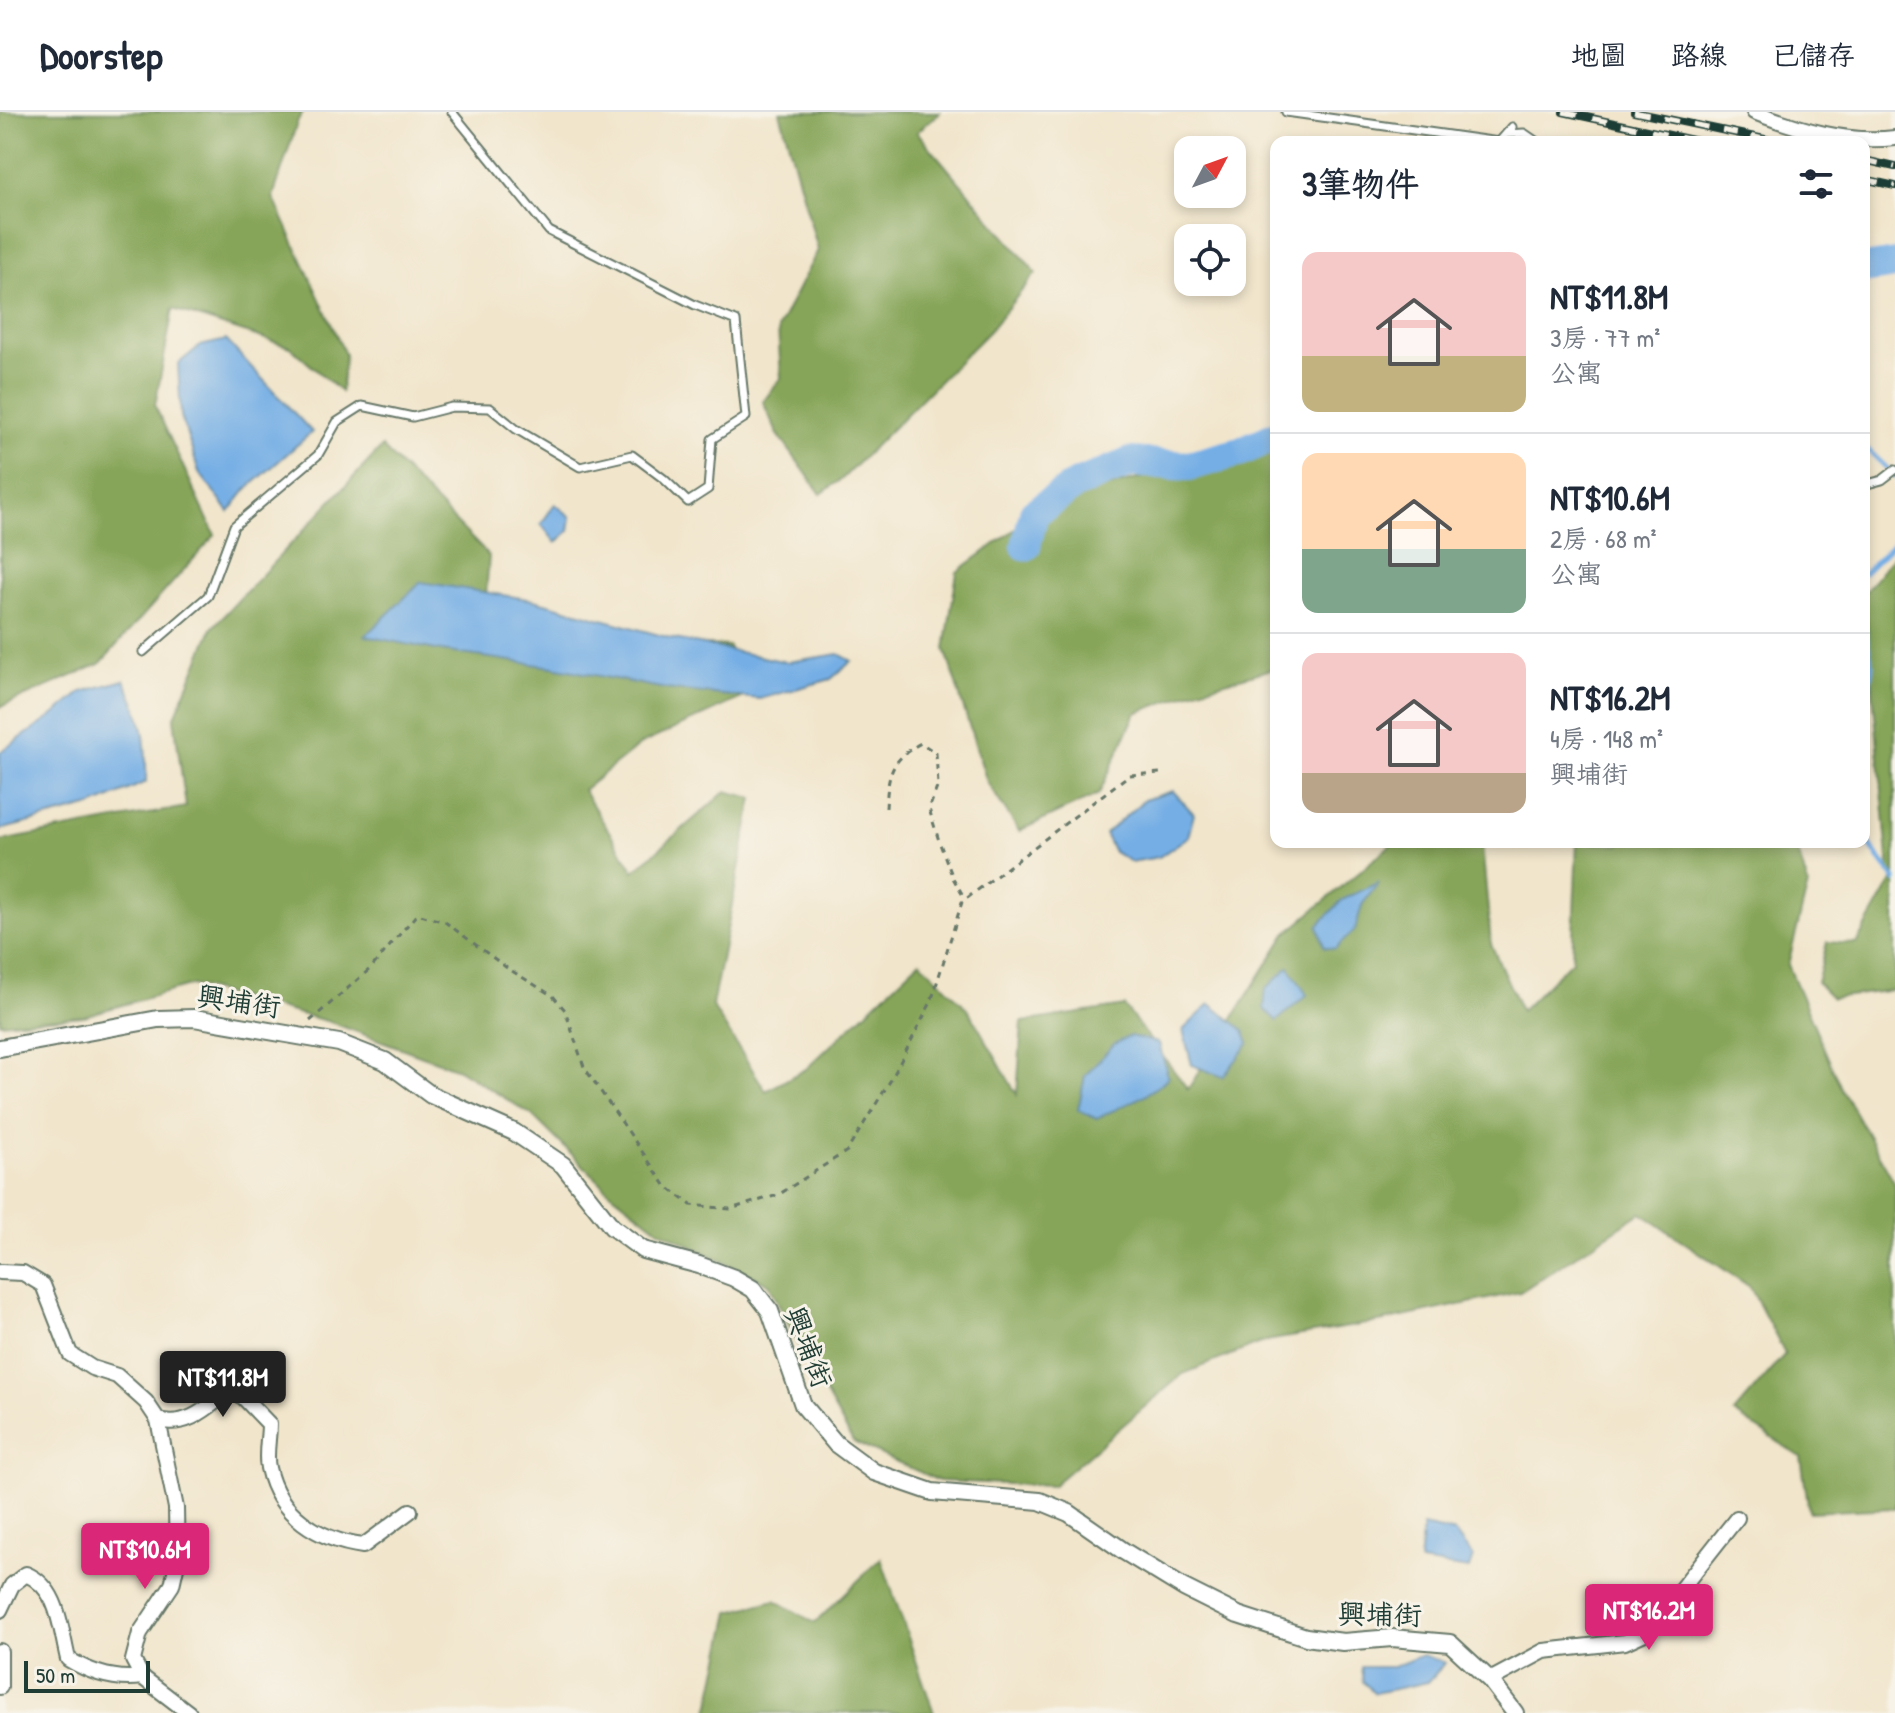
<!DOCTYPE html>
<html lang="zh-TW">
<meta charset="utf-8">
<style>
body{margin:0;font-family:"Patrick Hand","LXGW WenKai TC",sans-serif;background:#f6f6f7;color:#1f2937;height:100vh;display:flex;flex-direction:column;font-size:30px;white-space:nowrap}
*{box-sizing:border-box;margin:0}
p{font-size:26px;color:#747a83}
.icon{flex:none;width:44px;height:44px;fill:none;stroke:currentColor;stroke-width:2;stroke-linecap:round;stroke-linejoin:round}
.map{position:relative;flex:1;overflow:hidden}
.sheet{position:absolute;left:1270px;top:24px;width:600px;height:712px;display:flex;flex-direction:column;background:#fff;border-radius:16px;box-shadow:0 4px 12px #0003}
.sheet>*{flex:none}
.needle{width:52px;rotate:49deg}
.tools{position:absolute;left:1174px;top:24px;display:grid;gap:16px}
.tools a{display:grid;place-items:center;width:72px;height:72px;border-radius:16px;background:#fff;box-shadow:0 4px 12px #0003;font-size:40px}
.scale{position:absolute;left:24px;bottom:20px;width:126px;box-sizing:border-box;padding-left:8px;border:4px solid #1f3d34;border-top:0;font-size:22px;line-height:28px;white-space:nowrap;color:#1f3d34;-webkit-text-stroke:6px #f7f3e8;paint-order:stroke}
.price{position:absolute;translate:-50% -68px;padding:0 18px;border-radius:8px;background:#db2777;color:#fff;font-size:26px;line-height:52px;filter:drop-shadow(0 2px 4px #0008)}
.price::after{content:'';position:absolute;left:50%;top:48px;width:24px;height:18px;margin-left:-12px;background:inherit;clip-path:polygon(0 0,100% 0,50% 100%)}
.price.active{background:#222;color:#fff}
ul{padding:0;list-style:none}
li{display:flex;align-items:center;gap:24px;height:200px;padding:0 32px}
li+li{border-top:2px solid #e0e1e3}
li span{display:grid;place-items:center;flex:none;width:224px;height:160px;border-radius:16px;color:#555}
li>.icon{margin-inline-start:auto}
span .icon{width:96px;height:96px;fill:#fffc;stroke-width:1}
li b{font-size:34px}
h2{display:flex;justify-content:space-between;align-items:center;height:96px;padding:0 32px;font-size:34px}
header{display:flex;align-items:center;gap:48px;box-sizing:border-box;height:112px;padding:0 40px;background:#fff;border-bottom:2px solid #e0e1e3}
header strong{font-size:38px}
nav{display:flex;gap:44px;margin-inline-start:auto;font-size:28px}
.map>svg:first-child{display:block}
</style>
<header>
<strong>Doorstep</strong>
<nav><a>地圖</a><a>路線</a><a>已儲存</a></nav>
</header>
<div class="map">
<svg width="1895" height="1601" viewBox="0 0 1895 1601">
<rect width="100%" height="100%" fill="#f7f3e8"/>
<filter id="ink" filterUnits="userSpaceOnUse"><feTurbulence type="fractalNoise" baseFrequency=".0125" numOctaves="2"/><feDisplacementMap in="SourceGraphic" scale="16" xChannelSelector="R" yChannelSelector="G"/><feConvolveMatrix kernelMatrix="1 2 1 2 8 2 1 2 1" color-interpolation-filters="sRGB"/></filter>
<filter id="wash" filterUnits="userSpaceOnUse"><feTurbulence type="fractalNoise" baseFrequency=".006" numOctaves="4" result="noise"/><feDisplacementMap in="SourceGraphic" scale="32" xChannelSelector="R" yChannelSelector="G"/><feGaussianBlur stdDeviation="1.8" result="paint"/><feColorMatrix in="noise" values="0 0 0 0 0 0 0 0 0 0 0 0 0 0 0 0 0 1.4 0 .05"/><feComposite in="paint" operator="in"/></filter>
<g filter="url(#wash)">
<rect width="100%" height="100%" fill="#f1e5cb"/>
<path fill="#86a558" stroke="#527146" stroke-width="2" d="M0,0H303L298,8L273,85L345,242L341,280L290,235L173,197L155,294L215,423L100,552L0,595Z
M780,0H940L917,20L1036,161L990,218L843,366L821,382L777,321L763,290L781,266L778,216L818,138Z
M382,335L489,444L483,523L729,534L744,585L641,632L583,678L634,759L726,679L753,686L712,894L766,979L806,957L920,849L968,897L1017,983L1022,910L1124,894L1188,977L1286,822L1394,730H1485L1482,732L1491,832L1521,899L1572,848L1577,730L1620,733V730H1795L1808,773L1788,853L1841,976L1895,1071V1396L1809,1400L1801,1345L1734,1301L1785,1242L1750,1175L1641,1101L1520,1180L1384,1209L1266,1229L1183,1262L1052,1374L939,1369L853,1330L800,1236L769,1172L659,1118L608,1078L532,1003L458,957L330,910L192,873L84,904L0,911V729L186,695L174,607L212,516Z
M1245,338H1276V556L1200,577L1136,601L1099,682L1019,719L987,670L945,537L957,460L1052,390Z
M1895,442V878L1832,886L1817,871L1827,830L1856,832L1894,765L1889,757L1864,481Z
M881,1446L934,1601H708L730,1500L775,1488L815,1511Z"/>
<path fill="#75aee5" stroke="#4a768c" stroke-width="2" d="M226,228L312,320L247,377L229,400L199,360L181,304L178,252L200,234Z
M555,392L571,405L569,419L556,431L541,412Z
M421,470L534,488L670,526L787,550L839,542L852,549L831,567L760,587L666,577L553,555L441,539L365,524Z
M124,568C144,607 147,626 146,670L92,694L0,718V640L50,606L82,580Z
M1173,679L1194,702L1188,725L1159,745L1131,750L1114,740L1105,722L1144,688Z
M1379,770L1362,793L1355,818L1335,837L1324,835L1318,814L1342,788Z
M1289,855L1307,883L1277,909L1264,897L1266,877Z
M1210,892L1244,918L1249,931L1223,965L1192,953L1183,918Z
M1130,924L1159,931L1168,965C1151,984 1120,994 1097,1007L1078,998L1085,964L1114,932Z
M1423,1414L1455,1421L1473,1445L1469,1457L1419,1450Z
M1422,1543L1445,1551L1428,1570L1375,1581L1363,1570L1361,1555H1393Z"/>
<g fill="none" stroke-linecap="round" stroke-linejoin="round">
<path stroke="#75aee5" stroke-width="5" d="M1864,334L1895,364
M1864,461L1895,430
M1864,515L1872,553L1864,611
M1864,725L1895,768"/>
<path stroke="#75aee5" stroke-width="30" d="M1864,157L1895,152
M1026,434L1034,401L1075,373L1131,350L1189,354L1237,341L1276,324"/>
</g>
</g>
<g filter="url(#ink)">
<g fill="none" stroke-linecap="round" stroke-linejoin="round">
<g stroke="#687869" stroke-width="11">
<path id="service" d="M1286,0L1499,30L1512,15
M1506,22L1524,21L1537,30
M1864,373L1882,368L1895,358
M143,540L208,484L234,414L318,343L337,310L362,294L413,305L452,295L490,296L516,317L580,355L632,343L664,367L688,390L708,377L712,327L746,305L736,209L695,193L549,119L452,0"/>
</g>
<g stroke="#687869" stroke-width="18">
<path id="minor" d="M1754,0C1799,17 1846,32 1895,26
M0,1160L23,1161L43,1173L70,1242L92,1256L117,1264L146,1290L158,1308C187,1316 207,1296 229,1279L243,1285L269,1312C269,1326 265,1343 268,1356C278,1403 319,1428 363,1434L410,1399
M158,1308L176,1396L177,1451L172,1473L140,1521L133,1548L142,1565L189,1601
M0,1498L12,1473L26,1462C59,1476 60,1515 68,1547C91,1561 115,1569 142,1565
M0,1539V1575
M1490,1568L1544,1539L1625,1530L1647,1520L1737,1406"/>
</g>
<g stroke="#687869" stroke-width="20">
<path id="tertiary" d="M0,936L158,907L194,906L339,931L385,949L431,983L514,1020L563,1053L612,1115L643,1138L699,1153L734,1166L753,1177L770,1199L803,1293L836,1332L874,1360L932,1380L1040,1389L1069,1401L1125,1440L1184,1476L1238,1503L1306,1525L1343,1530L1392,1526L1450,1531L1490,1568L1515,1601"/>
</g>
<path stroke="#687869" stroke-width="3" stroke-dasharray="6 6" stroke-linecap="butt" d="M886,696C888,663 890,648 921,631L936,641L938,673L929,697L940,732L953,766L965,787
M310,909L371,856L417,802L445,810L507,856L553,884L565,898L584,955L665,1073L691,1093L730,1097L778,1083L847,1039L892,966L931,890L962,790L1129,663L1161,661"/>
<use href="#service" stroke="#fff" stroke-width="7"/>
<use href="#minor" stroke="#fff" stroke-width="14"/>
<use href="#tertiary" stroke="#fff" stroke-width="16"/>
<g stroke="#1f3d34" stroke-width="8">
<path id="rail" d="M1563,0L1702,30
M1634,0L1779,30
M1864,48L1895,55
M1864,67L1895,74"/>
</g>
<use href="#rail" stroke="#f7f3e8" stroke-width="5" stroke-dasharray="15" stroke-linecap="butt"/>
</g>
</g>
<g text-anchor="middle" stroke-width="6" stroke-linejoin="round" paint-order="stroke">
<g font-size="28" fill="#1f3d34" stroke="#f7f3e8">
<text transform="translate(239 889) rotate(8)" y="10">興埔街</text>
<text transform="translate(809 1235) rotate(69)" y="10">興埔街</text>
<text transform="translate(1380 1502) rotate(1)" y="10">興埔街</text>
</g>
</g>
</svg>
<div class="tools">
<a><svg class="needle" viewBox="-14 -14 28 28"><path d="M0-13l5 13h-10z" fill="#e53935"/><path d="M0 13l5-13h-10z" fill="#747a83"/></svg></a>
<a><svg class="icon" aria-label="locate" viewBox="0 0 24 24"><circle cx="12" cy="12" r="6"/><path d="M12 2v4M12 18v4M2 12h4M18 12h4"/></svg></a>
</div>
<div class="scale">50 m</div>
<b class="price active" style="left:223px;top:1307px">NT$11.8M</b>
<b class="price" style="left:145px;top:1479px">NT$10.6M</b>
<b class="price" style="left:1649px;top:1540px">NT$16.2M</b>
<section class="sheet">
<h2>3筆物件<svg class="icon" aria-label="filters" viewBox="0 0 24 24"><path d="M4 7h16M4 17h16"/><circle cx="9" cy="7" r="2"/><circle cx="15" cy="17" r="2"/></svg></h2>
<ul>
<li><span style="background:linear-gradient(#f6c9c9 65%,#c2b280 0)"><svg class="icon" aria-label="home" viewBox="0 0 24 24"><path d="M3 11l9-7 9 7M6 9v11h12V9"/></svg></span><div><b>NT$11.8M</b><p>3房 · 77 m²</p><p>公寓</p></div></li>
<li><span style="background:linear-gradient(#ffd9b3 60%,#7fa58c 0)"><svg class="icon" aria-label="home" viewBox="0 0 24 24"><path d="M3 11l9-7 9 7M6 9v11h12V9"/></svg></span><div><b>NT$10.6M</b><p>2房 · 68 m²</p><p>公寓</p></div></li>
<li><span style="background:linear-gradient(#f6c9c9 75%,#b9a48a 0)"><svg class="icon" aria-label="home" viewBox="0 0 24 24"><path d="M3 11l9-7 9 7M6 9v11h12V9"/></svg></span><div><b>NT$16.2M</b><p>4房 · 148 m²</p><p>興埔街</p></div></li>
</ul>
</section>
</div>
